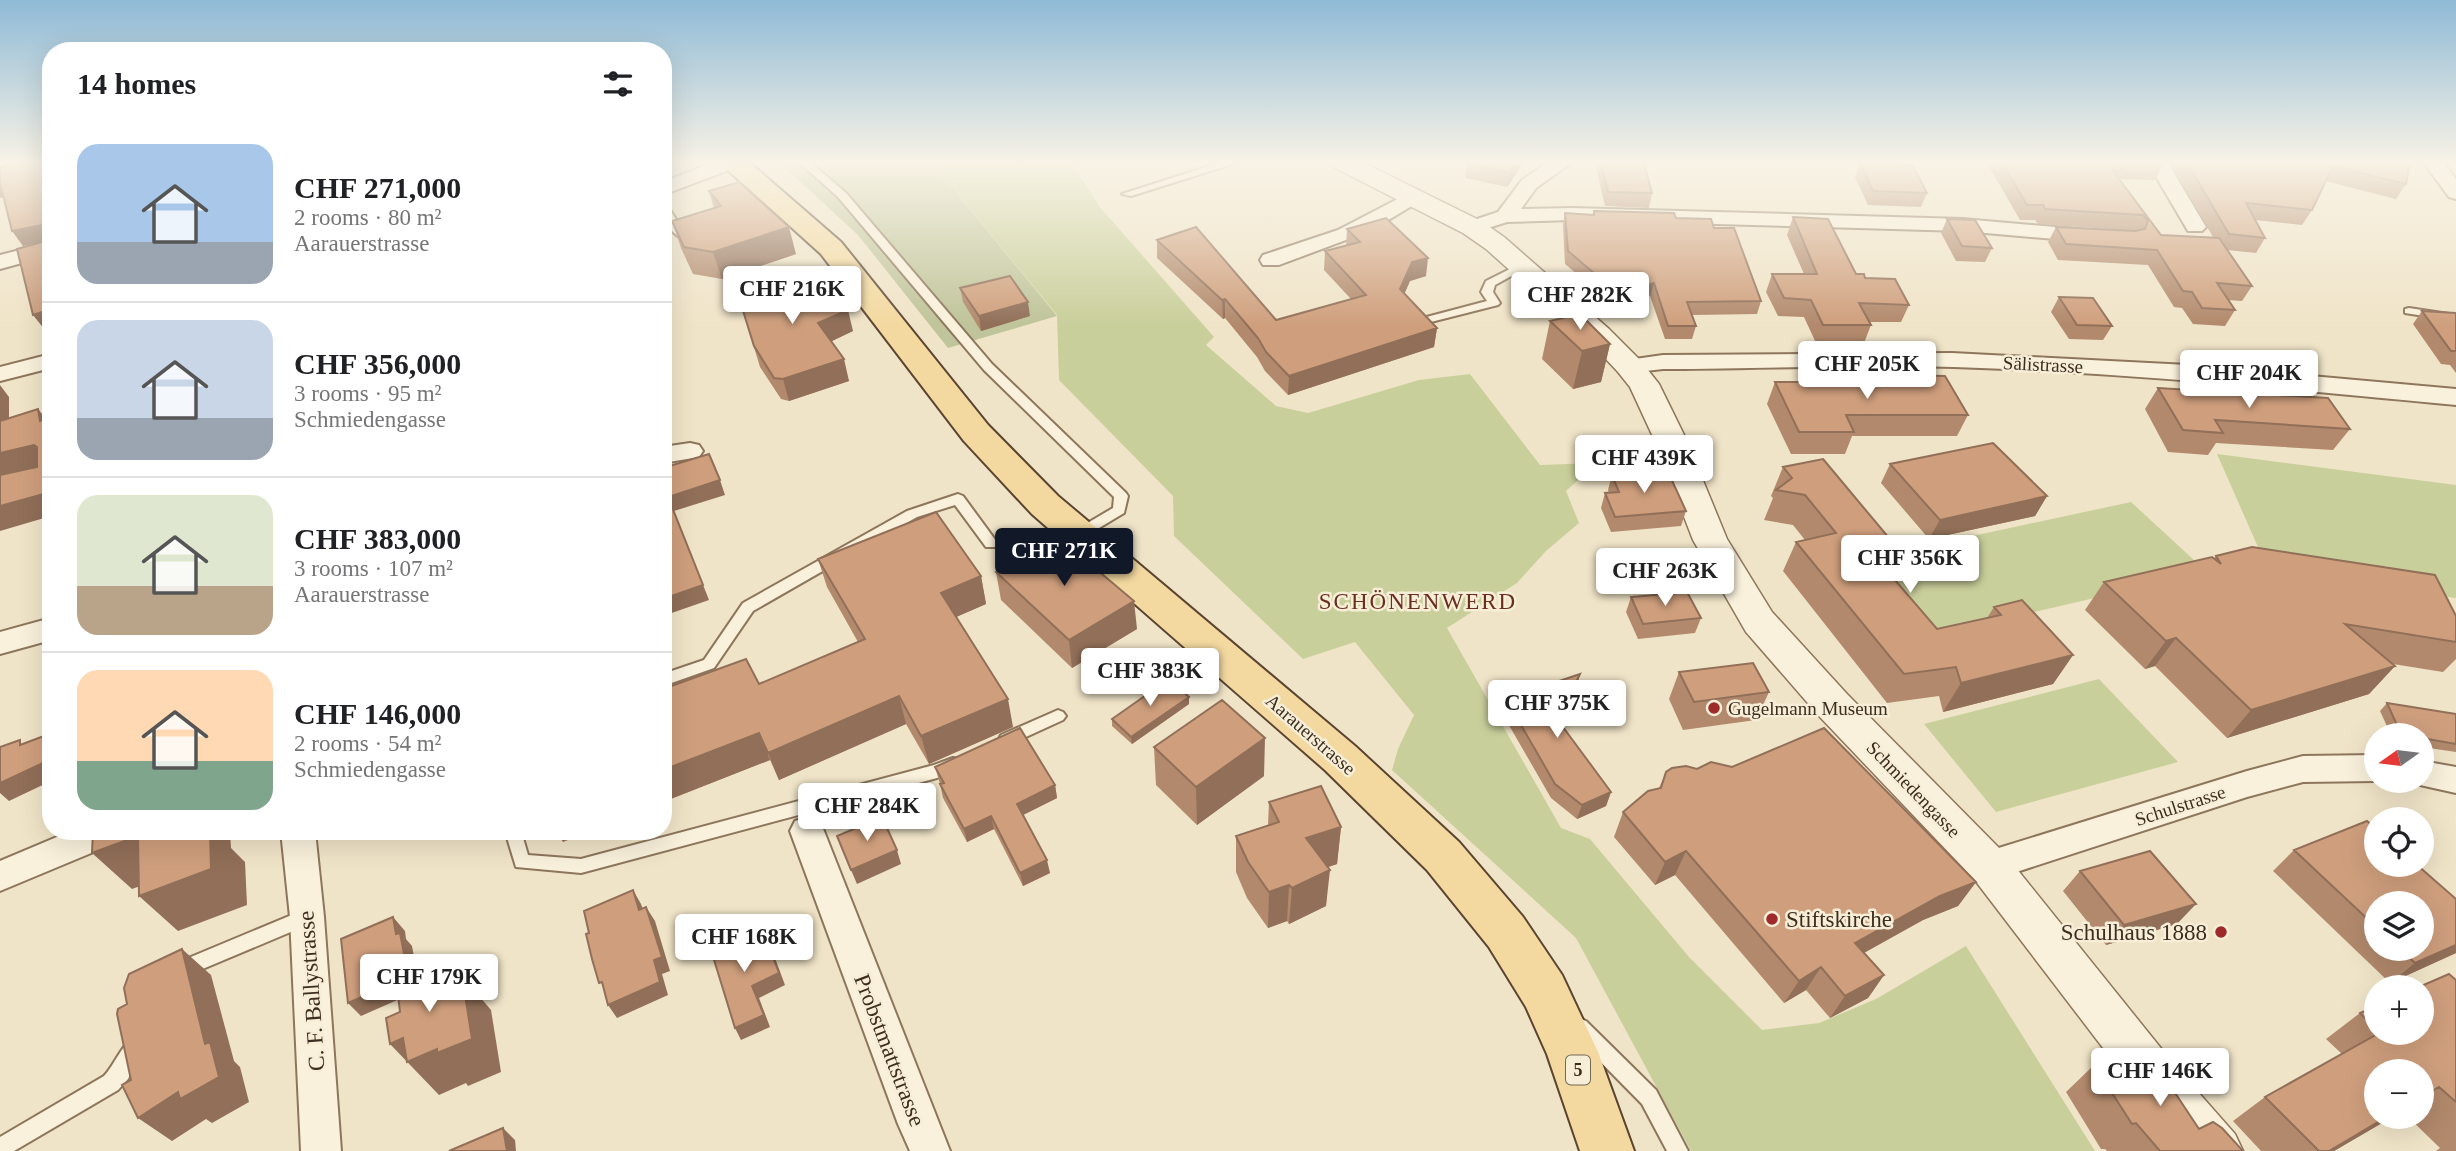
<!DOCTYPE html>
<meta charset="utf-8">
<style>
body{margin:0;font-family:"Times New Roman",serif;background:#f6f6f6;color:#202124;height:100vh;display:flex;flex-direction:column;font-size:26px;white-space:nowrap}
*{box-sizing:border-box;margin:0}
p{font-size:23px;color:#757577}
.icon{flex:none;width:38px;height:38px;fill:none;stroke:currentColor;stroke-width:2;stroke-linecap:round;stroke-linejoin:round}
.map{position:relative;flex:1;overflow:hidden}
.panel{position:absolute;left:42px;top:42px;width:630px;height:798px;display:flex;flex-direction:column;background:#fff;border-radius:28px;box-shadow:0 7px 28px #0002}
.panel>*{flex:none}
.needle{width:46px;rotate:256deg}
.fabs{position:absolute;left:2364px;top:723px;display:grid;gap:14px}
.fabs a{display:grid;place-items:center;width:70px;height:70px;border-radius:50%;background:#fff;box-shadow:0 7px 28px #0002;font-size:35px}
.price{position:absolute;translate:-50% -60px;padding:0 16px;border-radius:7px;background:#fff;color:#222;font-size:23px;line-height:46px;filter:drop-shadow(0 2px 4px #0008)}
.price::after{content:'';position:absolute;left:50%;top:42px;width:21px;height:16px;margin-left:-10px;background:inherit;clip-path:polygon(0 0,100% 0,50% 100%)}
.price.active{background:#111827;color:#fff}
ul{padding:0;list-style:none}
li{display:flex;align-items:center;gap:21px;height:175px;padding:0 35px}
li+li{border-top:2px solid #e0e0e0}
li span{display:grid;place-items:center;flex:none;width:196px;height:140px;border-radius:21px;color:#555}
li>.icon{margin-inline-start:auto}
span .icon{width:84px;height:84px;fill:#fffc;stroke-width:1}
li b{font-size:30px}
h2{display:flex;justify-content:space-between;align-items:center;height:84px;padding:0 35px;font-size:30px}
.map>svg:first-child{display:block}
</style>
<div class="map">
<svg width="2456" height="1151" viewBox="0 0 2456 1151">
<rect width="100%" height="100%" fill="#f0e4c8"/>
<path fill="#c9cf9b" d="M932,163H1072L1099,206L1214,337L1206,345L1276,406L1308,413L1419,380L1470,374L1540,465L1597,463L1566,491L1579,523L1546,551L1517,583L1447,628L1561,828L1590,839L1689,957L1762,1030L1819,1023L1876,999L1966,946L2095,1151H1691L1576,938L1392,770L1398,749L1414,715L1355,642L1303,659L1174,536L1173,496L1059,380L1057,315Z
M2217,454L2456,485V598L2269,572Z
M2131,502L2207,572L1930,636L1878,574L1967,555L1954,540Z
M2099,679L2178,762L1996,812L1924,724Z"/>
<path fill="#bfc49a" d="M780,163H932L1057,316L948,348L858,235Z"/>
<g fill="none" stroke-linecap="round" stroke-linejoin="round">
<g stroke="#8d765c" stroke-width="4">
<path id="service" d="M800,163H811L846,193L992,364L1126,493L1128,496L1124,513L1084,537H1074L1072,534L1074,531L1113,508L1114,497L984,370L838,197Z
M1219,163H1236L1131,196L1122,194Z
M663,204L667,205L686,235L685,237L681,238C669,232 663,217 663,204Z
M1522,263L1527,266L1526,268L1495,285L1493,292L1500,303L1498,305L1423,324L1417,321L1419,319L1487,301L1481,292L1486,281Z
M2409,308L2456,315V321L2405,313V309Z
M958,494L963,496L996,541L998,544L996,547H986L955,505L917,517L753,611L714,668L663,686V674L704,660L743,603L907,511Z
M1058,710L1063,712L1066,716L1063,720L1013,743L1007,745L1001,743L999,739L1001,735Z
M953,758L959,759L961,764L959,769L937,778L581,873L516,867L505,831H521L528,855L581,859L934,765Z
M306,909L312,911L315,917L312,923L186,976L180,978L174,976L171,970L174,964Z
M1579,1018L1586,1021L1656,1090L1688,1151H1667L1642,1104L1572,1033L1570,1027L1572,1021Z
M135,1037L142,1040L144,1046L128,1079L118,1090L14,1151H0V1137L104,1076C114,1066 123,1042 135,1037Z"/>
</g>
<g stroke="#8d765c" stroke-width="4">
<path id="minor" d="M711,163H740L737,167L663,195V182Z
M1547,163H1571L1536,188L1521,209L1572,208L1963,219L2090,230L2098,231L2101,236L2098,241L2090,242L1963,231L1572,220L1507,222L1472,233L1465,231L1461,227L1465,223L1498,212L1522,180Z
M2148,163H2168L2206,227L2202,231H2188Z
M2424,163H2444L2456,179V199L2449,197Z
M1413,191L1420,193L1423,197L1420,201L1370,231L1279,265H1263L1260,260L1263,255L1338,230Z
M51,242V255L0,269V255Z
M1952,353L2188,365L2456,389V405C2289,389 2122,372 1954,367C1857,364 1760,369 1663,369L1629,373L1621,371L1617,366L1621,361L1663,355Z
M51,354V368L0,381V367Z
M690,443L699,445L703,451L699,457L663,463V447Z
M51,618V640L0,654V632Z
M2376,755V781L2303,782L2247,797L1989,881L1977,876L1972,866L1977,856L1989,851L2247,771L2303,756Z
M2422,761L2456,767V793L2411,783L2409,780H2422Z
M807,817L819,821L824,831L950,1151H910L898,1124L790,831L795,821Z
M71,831H124L120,841L0,891V861Z
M281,831H315L324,917L341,1151H301L290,917Z"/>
</g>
<g stroke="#8d765c" stroke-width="3">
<path id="tertiary" d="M1332,163H1364L1481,221L1504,237L1609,329L1640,360L1659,384L1686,439L1727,539L1772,612L1847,694L2004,853L2176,1067L2235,1134L2243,1151H2186L2142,1099L1974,879L1819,716L1746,632L1693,540L1654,439L1630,387L1618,372L1589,341L1486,249L1463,233L1335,168Z"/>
</g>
<g stroke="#5b4430" stroke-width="4">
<path id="primary" d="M720,163H750L841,242L988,425L1058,496L1355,746L1459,842L1523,917L1562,975L1598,1052L1634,1151H1580L1547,1054L1526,1007L1489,947L1427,870L1325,770L1032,514L964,441L821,254Z"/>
</g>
<use href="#service" fill="#faf1dc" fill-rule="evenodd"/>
<use href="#minor" fill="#faf1dc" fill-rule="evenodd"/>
<use href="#tertiary" fill="#faf1dc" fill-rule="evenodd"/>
<use href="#primary" fill="#f3d9a0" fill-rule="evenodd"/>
</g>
<path fill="#b2896c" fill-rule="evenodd" d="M1467,163H1523L1507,187L1465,178Z
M1595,163H1644L1652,193L1649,208L1605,206Z
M1860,163L1927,193L1921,207L1868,205L1855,177Z
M1987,163H2162L2163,165L2155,180L2119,179L2161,235L2213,237L2170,163H2410L2406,184L2396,199L2325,181L2312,210L2302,225L2255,220L2265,238L2256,253L2227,250L2252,286L2242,301L2228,300L2235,310L2225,326L2193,324L2182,308L2174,307L2148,265L2058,260L2048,242L2056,227L2135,231L2038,224L2035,220H2020Z
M709,191L796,254L722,279L693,274L681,248L672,221L714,208Z
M1594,211L1676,218L1714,228L1761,301L1757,314L1692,315L1696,326L1692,339H1665L1650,296L1627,304L1623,301L1612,304L1565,264L1563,225L1565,213L1593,215Z
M1793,217L1856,274L1909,305L1901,322H1869L1871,325L1864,343H1816L1804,317L1778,316L1766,292L1772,274H1804L1787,235Z
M1947,219L1992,248L1985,262L1956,261L1941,233Z
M1347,229L1426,276L1410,281L1404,294L1437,328L1434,347L1288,395L1265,371L1257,357L1225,318L1223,319L1157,258V240L1276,320L1351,299L1324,270L1325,251L1346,246Z
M960,288L1030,316L981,331L963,302Z
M2059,297L2112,326L2103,340L2069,339L2051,312Z
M740,301L853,331L831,341L849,381L789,401L781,399L760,367Z
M2422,311L2456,313V373L2450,365L2441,364L2413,324Z
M1550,321L1610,344L1601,382L1573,389L1542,359Z
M1894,375L1968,415L1957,436H1852L1845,454H1791L1767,404L1775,382H1891Z
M2158,388L2350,429L2333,450L2216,443L2208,455L2168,452L2145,409Z
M1890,464L2047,496L2035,516L1929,539L1881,483Z
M1783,467L1878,560L1937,629L1987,618L1994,607L2073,655L2053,684L1943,712L1939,696L1887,703L1783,571L1796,542L1805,540L1793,525L1764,520L1773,498L1771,496Z
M1612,475L1686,511L1681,526L1611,532L1601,508L1605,493H1609L1608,490Z
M2216,556L2456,616V659L2443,672L2393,664L2395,666L2369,694L2227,738L2155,666L2145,669L2085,610L2104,582L2214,558Z
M818,559L981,576L986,604L956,617L1013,727L929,764L906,724L779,780L770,760L663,802L759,684L858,642L827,587Z
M996,572L1137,629L1072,668L1001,600Z
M1631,597L1701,618L1695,633L1638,639L1626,612Z
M1679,672L1769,692L1756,720L1683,730L1669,699Z
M1580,674L1576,689L1559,721L1611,792L1606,806L1577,819L1551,798L1502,713L1506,699Z
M1189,697V704L1132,744L1112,726V719Z
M2387,703L2456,714V752L2422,747V735H2391L2380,711Z
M1154,747L1264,776L1197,825L1156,785Z
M935,767L1055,785L1057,798L1023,815L1050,873L1023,886L994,829L967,842L943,798L940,784Z
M1666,772L1976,882L1958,906L1923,920L1864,953L1884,975L1868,998L1830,1018L1806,990L1784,1003L1675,875L1655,885L1614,837L1623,812L1659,788Z
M1269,802L1341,827L1337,864L1328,867L1326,906L1289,924L1287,921L1268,928L1247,898L1236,872V836L1268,825Z
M2294,850L2456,953L2390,983L2273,871ZM2376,903L2422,948H2376Z
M2080,871L2177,924L2106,945L2063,891Z
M2456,980V1151H2436L2440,1148L2407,1116H2422V1071L2376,1116H2394L2334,1151H2261L2233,1121L2265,1097L2342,1054L2326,1039L2360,1013L2376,1006V1032H2422Z
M2094,1065L2199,1129L2243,1151H2107L2105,1149H2101L2066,1092Z"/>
<path fill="#916f58" d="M1515,163H1523L1507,187L1509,173Z
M0,182L10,196L0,198Z
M42,225L51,240L23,246L12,231Z
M789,227L796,254L722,279L713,252Z
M1428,258L1426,276L1410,281L1398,308L1400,289L1412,262Z
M1654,283L1650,296L1627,304L1630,291Z
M1627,288L1623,301L1612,304L1615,291Z
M1225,299V318L1223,319L1222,300Z
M1028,302L1030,316L981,331L979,316Z
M51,309V328L45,330L33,315Z
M848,310L853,331L824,345L818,323Z
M1437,328L1434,347L1288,395L1289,376Z
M1610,344L1601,382L1573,389L1582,351Z
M844,359L849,381L789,401L783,379Z
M0,385L9,397V443L0,433Z
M38,409L51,425L40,421Z
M34,445L50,464L0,477V453Z
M720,480L725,495L674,511L709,600L663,616L668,497Z
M51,492V516L0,531V506Z
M2047,496L2035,516L1929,539L1940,520Z
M1889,538L1874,568L1864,544Z
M981,576L986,604L947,621L941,593Z
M1134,601L1137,629L1072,668L1069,640Z
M2176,638L2155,666L2145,669L2166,641Z
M2073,655L2053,684L1943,712L1961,683Z
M2395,666L2369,694L2227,738L2251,710Z
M1580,674L1576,689L1553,733L1557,719Z
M899,696L906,724L779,780L768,753Z
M1189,697V704L1132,744L1131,737Z
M1008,699L1013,727L929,764L921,736Z
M759,733L770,760L663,802V770Z
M44,736L51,742V781L9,801L0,793V783Z
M1265,738L1264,776L1197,825L1196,787Z
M1055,785L1057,798L1019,817L1017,804Z
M1611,792L1606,806L1577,819L1582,805Z
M991,816L994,829L967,842L964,829Z
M1341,827L1337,864L1304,875L1306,838Z
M197,831H230L231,848L245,862L247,905L178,931L139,896Z
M556,831H590L563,842Z
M138,836L176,873L132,889L92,853Z
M897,850L901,864L857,884L851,870Z
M1686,851L1675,875L1655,885L1665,862Z
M1047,860L1050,873L1023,886L1020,873Z
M1330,870L1326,906L1289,924L1292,888Z
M1976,882L1958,906L1923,920L1840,966L1855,943L1940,896Z
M1289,885L1287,921L1268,928L1269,892Z
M633,890L641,904L648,924L639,910Z
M2196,904L2177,924L2106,945L2124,925Z
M646,907L655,921L670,971L662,974L668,995L617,1018L608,1005L654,960Z
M393,917L405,931L406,939L412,946L420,990L361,1016L348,1003L396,934Z
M763,930L769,942L785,985L759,998L770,1027L741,1040L735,1028L752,986Z
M2456,945V953L2390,983L2415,963Z
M182,949L211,975L234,1061L240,1067L249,1102L212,1123L206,1119L172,1141L138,1118L178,1092L205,1044Z
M432,965L462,999L435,987Z
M1821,967L1806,990L1784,1003L1799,981Z
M1884,975L1868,998L1830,1018L1845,996Z
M462,976L491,1010L501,1072L468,1086L466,1083L439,1095L390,1044Z
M2388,1116H2394L2334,1151H2329Z
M503,1128L515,1140L516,1151H507Z"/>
<path fill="#cf9f7d" stroke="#916f58" stroke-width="2" d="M11,163H51V309L33,315L17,249L42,242V225L12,231L0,183V167Z
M1467,163H1515L1509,173Z
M1601,163H1644L1652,193L1608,192Z
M1860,163L1912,165L1927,193L1873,191Z
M2002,163H2117L2123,171H2113L2161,235L2219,238L2252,286L2217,283L2235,310L2202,308L2192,292L2183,291L2157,250L2066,244L2056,227L2135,231L2145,229L2148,221L2143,215L2045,209L2043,205H2027Z
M2124,163H2162L2163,165Z
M2187,163H2410L2406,184L2333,166L2312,210L2246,203L2265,238L2229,234Z
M739,182L789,227L713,252L684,247L672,221L721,206L709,191Z
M1594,211L1674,213L1676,218L1711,219L1714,228H1734L1761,301L1687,302L1696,326H1668L1654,283L1630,291L1627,288L1615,291L1568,251L1565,213L1594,215Z
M1793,217L1828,219L1856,274H1864L1865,278L1895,279L1909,305L1859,303L1871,325H1823L1811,300L1784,298L1772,274H1817Z
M1386,218L1428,258L1412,262L1400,289L1437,328L1289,376L1266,352L1258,338L1225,299L1222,300L1157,240L1196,227L1276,320L1366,295L1325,251L1360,242L1347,229Z
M1947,219L1975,220L1992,248L1962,246Z
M804,273L848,310L818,323L844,359L783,379L774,378L754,346L740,301Z
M1010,276L1028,302L979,316L960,288Z
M2059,297L2093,298L2112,326L2077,325Z
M2422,311L2456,313V351H2451Z
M1580,314L1610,344L1582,351L1550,321Z
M1894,375L1945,376L1968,415H1846L1854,432H1799L1775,382H1898Z
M2158,388L2328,398L2350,429L2215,420L2223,433L2183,430Z
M38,409L40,421L51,417V492L0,506V475L37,467V447L34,445L0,453V421Z
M1993,443L2047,496L1940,520L1890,464Z
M709,454L720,480L668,497L703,585L663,599V468Z
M1823,459L1889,538L1864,544L1937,629L2001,615L1994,607L2022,600L2073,655L1961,683L1956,667L1904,674L1796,542L1836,533L1805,495L1776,490L1792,478L1783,467Z
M1669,474L1686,511L1615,517L1605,493L1619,492L1612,475Z
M936,512L981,576L941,593L1008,699L921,736L899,696L768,753L759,733L663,770V689L746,659L759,684L865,639L818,559Z
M1057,536L1134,601L1069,640L996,572Z
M2252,547L2435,575L2456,616V642L2345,624L2395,666L2251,710L2176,638L2166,641L2104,582L2212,557L2221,564L2216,556Z
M1687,592L1701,618L1643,624L1631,597Z
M1753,663L1769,692L1694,702L1679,672Z
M1580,674L1557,719L1611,792L1582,805L1555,784L1506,699Z
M1169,679L1189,697L1131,737L1112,719Z
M1222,700L1265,738L1196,787L1154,747Z
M2387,703L2456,714V744L2422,738V735L2401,734Z
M1020,728L1055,785L1017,804L1047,860L1020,873L991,816L964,829L940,784L944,783L935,767Z
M1824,728L1976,882L1940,896L1855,943L1884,975L1845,996L1821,967L1799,981L1686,851L1665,862L1623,812L1648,791L1661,788L1666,772L1672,768L1686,766L1697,769L1711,762L1732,767Z
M44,736L45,762L0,783V747L20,740V745Z
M1321,786L1341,827L1306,838L1330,870L1292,888L1289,885L1269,892L1248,862L1236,836L1279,822L1269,802Z
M882,817L897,850L851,870L837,836Z
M2367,821L2376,829V864H2416L2456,899V945L2415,963L2399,948H2422V903H2376V927L2294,850Z
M93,831H210L211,869L139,896L138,836L92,853Z
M2150,851L2196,904L2124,925L2080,871Z
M633,890L639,910L646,907L662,957L654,960L660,982L608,1005L602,982L599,983L592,959L586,934L589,933L584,911Z
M393,917L396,934L400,933L408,974L396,979V982L348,1003L341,939Z
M763,930L779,973L752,986L764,1015L735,1028L711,950L736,939L737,941Z
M182,949L205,1044L210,1042L219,1077L180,1099L178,1092L138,1118L122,1085L131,1080L117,1014L118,1009L127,1004L124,988L129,974Z
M432,965L435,987L462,976L472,1039L437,1053V1049L407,1062L403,1038L390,1044L386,1018L400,1012L396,979Z
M2449,974L2456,980V1102L2439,1087L2422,1097V1071H2376V1116H2388L2329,1151H2319L2265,1097L2381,1032H2422V987H2419Z
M2376,1006V1029L2360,1013Z
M2150,1055L2199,1129L2213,1122L2222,1128L2243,1151H2160L2136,1123L2132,1124L2094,1065Z
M503,1128L507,1151H449Z"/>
<linearGradient id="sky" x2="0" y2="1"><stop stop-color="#8fbad6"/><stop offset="0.5" stop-color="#f8f3e6"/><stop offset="1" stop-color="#f8f3e6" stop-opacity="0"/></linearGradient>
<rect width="2456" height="325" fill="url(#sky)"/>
<g fill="#9e2a2b" stroke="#f7eed8" stroke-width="2.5">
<circle cx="1714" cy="708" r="7"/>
<circle cx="1772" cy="919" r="7"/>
<circle cx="2221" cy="932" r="7"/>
</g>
<g text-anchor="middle" stroke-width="5" stroke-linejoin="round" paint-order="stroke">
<rect fill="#f7eed8" stroke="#756857" stroke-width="2" x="1566" y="1055.5" width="24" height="29" rx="5"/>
<g font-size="18" font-weight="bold" fill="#3d2e20">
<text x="1578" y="1076">5</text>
</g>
<g font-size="19" fill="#3d2e20" stroke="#f7eed8">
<text transform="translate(2043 364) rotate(3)" y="7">Sälistrasse</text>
<text transform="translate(1311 734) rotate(41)" y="7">Aarauerstrasse</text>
<text transform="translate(1914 789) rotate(46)" y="7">Schmiedengasse</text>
<text transform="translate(2180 805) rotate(-18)" y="7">Schulstrasse</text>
</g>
<g font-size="19" fill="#3d2e20" stroke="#f7eed8" text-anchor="start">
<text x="1728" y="715">Gugelmann Museum</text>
</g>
<g font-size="23" letter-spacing="2" fill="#6b2e1e" stroke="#f7eed8">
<text x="1418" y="609">SCHÖNENWERD</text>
</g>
<g font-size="23" fill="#3d2e20" stroke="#f7eed8" text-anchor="start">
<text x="1786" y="927">Stiftskirche</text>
<text x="2207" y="940" text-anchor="end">Schulhaus 1888</text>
</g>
<g font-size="23" fill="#3d2e20" stroke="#f7eed8">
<text transform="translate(311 991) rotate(-94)" y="8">C. F. Ballystrasse</text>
<text transform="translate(890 1050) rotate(69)" y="8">Probstmattstrasse</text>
</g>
</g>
</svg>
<div class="fabs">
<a><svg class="needle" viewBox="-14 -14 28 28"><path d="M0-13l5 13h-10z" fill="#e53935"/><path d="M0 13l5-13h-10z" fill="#757577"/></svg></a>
<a><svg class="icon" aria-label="locate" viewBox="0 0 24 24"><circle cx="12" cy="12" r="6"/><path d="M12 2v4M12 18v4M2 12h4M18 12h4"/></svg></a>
<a><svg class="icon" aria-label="layers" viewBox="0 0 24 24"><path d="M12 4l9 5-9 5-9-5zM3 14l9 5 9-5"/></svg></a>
<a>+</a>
<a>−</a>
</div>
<b class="price" style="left:792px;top:326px">CHF 216K</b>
<b class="price" style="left:1580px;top:332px">CHF 282K</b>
<b class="price" style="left:1867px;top:401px">CHF 205K</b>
<b class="price" style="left:2249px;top:410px">CHF 204K</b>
<b class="price" style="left:1644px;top:495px">CHF 439K</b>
<b class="price active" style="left:1064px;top:588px">CHF 271K</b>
<b class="price" style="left:1910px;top:595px">CHF 356K</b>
<b class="price" style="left:1665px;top:608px">CHF 263K</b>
<b class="price" style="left:1150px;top:708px">CHF 383K</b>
<b class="price" style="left:1557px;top:740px">CHF 375K</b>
<b class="price" style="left:867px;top:843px">CHF 284K</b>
<b class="price" style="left:744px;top:974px">CHF 168K</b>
<b class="price" style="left:429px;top:1014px">CHF 179K</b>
<b class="price" style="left:2160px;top:1108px">CHF 146K</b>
<section class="panel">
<h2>14 homes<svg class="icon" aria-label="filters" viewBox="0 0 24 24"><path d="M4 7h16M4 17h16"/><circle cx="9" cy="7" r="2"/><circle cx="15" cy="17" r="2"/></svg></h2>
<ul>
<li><span style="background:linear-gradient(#a9c7e8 70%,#9aa5b1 0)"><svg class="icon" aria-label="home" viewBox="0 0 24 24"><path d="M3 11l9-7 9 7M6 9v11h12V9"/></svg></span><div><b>CHF 271,000</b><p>2 rooms · 80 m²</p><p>Aarauerstrasse</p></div></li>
<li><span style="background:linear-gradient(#c9d6e8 70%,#9aa5b1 0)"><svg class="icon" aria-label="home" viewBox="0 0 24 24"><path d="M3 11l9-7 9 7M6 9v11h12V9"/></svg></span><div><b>CHF 356,000</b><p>3 rooms · 95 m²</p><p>Schmiedengasse</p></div></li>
<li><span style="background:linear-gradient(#dfe7d0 65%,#b9a48a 0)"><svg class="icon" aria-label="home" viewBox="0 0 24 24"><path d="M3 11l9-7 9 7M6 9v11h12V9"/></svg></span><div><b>CHF 383,000</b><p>3 rooms · 107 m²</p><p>Aarauerstrasse</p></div></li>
<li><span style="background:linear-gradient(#ffd9b3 65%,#7fa58c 0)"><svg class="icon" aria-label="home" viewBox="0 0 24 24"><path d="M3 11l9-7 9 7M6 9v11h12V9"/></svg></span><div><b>CHF 146,000</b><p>2 rooms · 54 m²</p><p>Schmiedengasse</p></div></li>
</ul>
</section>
</div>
